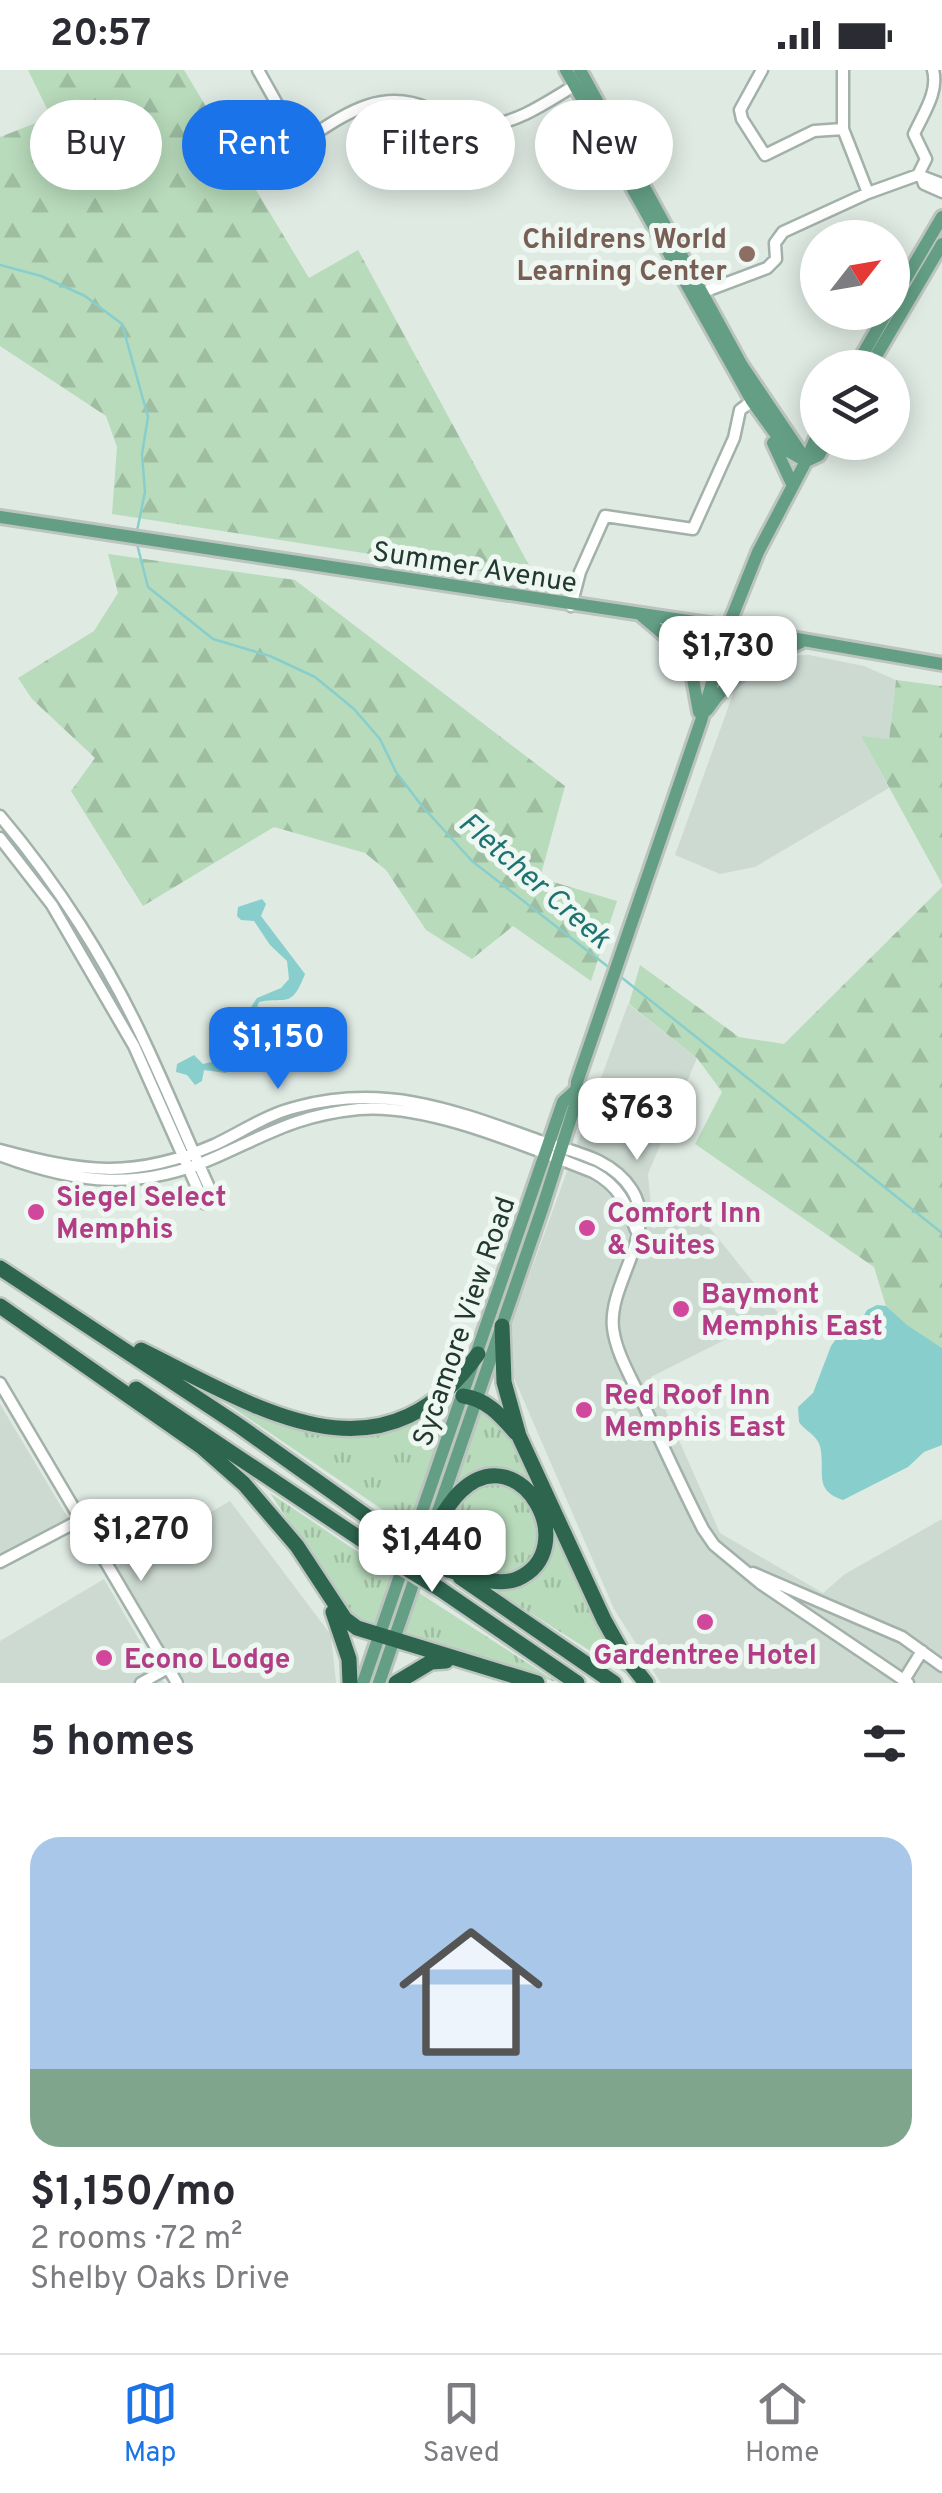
<!DOCTYPE html>
<meta charset="utf-8">
<style>
body{margin:0;font-family:Overpass,sans-serif;background:#f2f2f3;color:#2b2b33;height:100vh;display:flex;flex-direction:column;font-size:38px;white-space:nowrap}
*{box-sizing:border-box;margin:0}
p{font-size:32px;color:#7c7c81}
.icon{flex:none;width:55px;height:55px;fill:none;stroke:currentColor;stroke-width:2;stroke-linecap:round;stroke-linejoin:round}
.map{position:relative;height:1613px;overflow:hidden}
.drawer{display:flex;flex-direction:column;background:#fff;flex:1}
.drawer>*{flex:none}
.top-card{position:absolute;left:30px;top:30px;width:882px;height:90px;display:flex;gap:20px}
.needle{width:65px;rotate:59deg}
.fabs{position:absolute;left:800px;top:150px;display:grid;gap:20px}
.fabs a{display:grid;place-items:center;width:110px;height:110px;border-radius:50%;background:#fff;box-shadow:0 5px 25px #0003;font-size:50px}
.price{position:absolute;translate:-50% -85px;padding:0 22px;border-radius:20px;background:#fff;color:#222;font-size:32px;line-height:65px;filter:drop-shadow(0 2px 5px #0008)}
.price::after{content:'';position:absolute;left:50%;top:60px;width:30px;height:22px;margin-left:-15px;background:inherit;clip-path:polygon(0 0,100% 0,50% 100%)}
.price.active{background:#1a73e8;color:#fff}
ul{padding:0;list-style:none}
li{display:grid;align-content:center;gap:20px;height:530px;padding:0 30px}
li+li{border-top:2px solid #e1e1e2}
li span{display:grid;place-items:center;height:310px;border-radius:30px;color:#555}
li>.icon{margin-inline-start:auto}
span .icon{width:180px;height:180px;fill:#fffc;stroke-width:1}
li b{font-size:42px}
h2{display:flex;justify-content:space-between;align-items:center;height:120px;padding:0 30px;font-size:42px}
.tag{padding:0 35px;border-radius:45px;background:#fff;box-shadow:0 5px 25px #0003;font-size:35px;line-height:90px}
.tag.active{background:#1a73e8;color:#fff}
.status{display:flex;justify-content:space-between;align-items:center;height:70px;padding:0 50px;background:#fff;direction:ltr}
.status svg{height:28px;fill:currentColor}
.tab-bar{display:flex;justify-content:space-around;align-items:center;height:140px;border-top:2px solid #e1e1e2;background:#fff;font-size:28px;color:#7c7c81}
.tab-bar a{display:grid;justify-items:center;gap:5px}
.tab-bar .active{color:#1a73e8}
.map>svg:first-child{display:block}
</style>
<div class="status"><b>20:57</b><svg viewBox="0 0 49 12"><path d="M0 12V9h3v3zM5 12V6h3v6zM10 12V3h3v9zM15 12V0h3v12zM26 1h20v11H26zM47 4h2v5h-2z"/></svg></div>
<div class="map">
<svg width="942" height="1613" viewBox="0 0 942 1613">
<defs>
<pattern id="grass-tufts" width="24" height="20" patternUnits="userSpaceOnUse" patternTransform="scale(2.5)"><rect width="24" height="20" fill="#b8dbbb"/><path d="M3 7l-1-3M5 7V3M7 7l1-3M15 17l-1-3M17 17v-4M19 17l1-3" fill="none" stroke="#9ebda1"/></pattern>
<pattern id="forest-firs" width="22" height="20" patternUnits="userSpaceOnUse" patternTransform="scale(2.5)"><rect width="22" height="20" fill="#b8dbbb"/><path d="M5 1l3.5 6h-7zM16 11l3.5 6h-7z" fill="#9ebda1"/></pattern>
</defs>
<rect width="100%" height="100%" fill="#dfeae3"/>
<path fill="#cddad2" d="M809,585L864,596L896,610L889,670L862,667L889,718L755,797L720,804L675,785L733,624L745,608L782,586Z
M628,934L697,988L648,1104L653,1159L693,1137L778,1243L651,1307L720,1463L823,1523L845,1504L942,1449V1613H661L614,1539L511,1301L510,1258Z
M0,1334L68,1448L0,1485Z
M230,1431L331,1565L336,1613H186L115,1498Z
M104,1509L164,1613H0V1571Z"/>
<path fill="url(#grass-tufts)" d="M458,1317L408,1457L207,1320C260,1343 341,1384 399,1355C419,1344 438,1329 458,1317Z
M482,1338L516,1369L636,1610L488,1516L524,1511L551,1459L504,1401L452,1422Z
M496,1410L525,1422L542,1465L531,1494C486,1517 476,1502 437,1476L455,1436L465,1424Z
M270,1423L392,1505L375,1555L355,1549L348,1542Z
M419,1523L557,1612L415,1574L403,1564Z"/>
<path fill="url(#forest-firs)" d="M28,0H184L309,208L358,180L537,510L112,444L117,377L106,346L0,276V67L51,47Z
M108,484L295,510L565,716L540,808L617,831L591,911L513,856L472,889L426,860L386,800L365,783L274,757L143,836L71,721L95,688L32,629L18,608L94,561L118,523Z
M896,610L942,616V814L861,666L889,669Z
M942,817V1278L906,1255L886,1236L874,1197L695,1074L722,1022L697,988L629,934L640,895L739,967L784,974Z"/>
<path fill="#88cecc" d="M262,829L266,834L261,846L305,904C291,940 286,926 259,932L244,974L226,1003L204,1000L202,1011L195,1015L187,1005L176,1002L177,994L194,985L203,994L228,988L245,959L244,948L257,928L281,918L289,909L287,891L270,875L254,851L241,850L237,846L238,837Z
M877,1235L886,1236L907,1255L942,1278V1375L924,1382L908,1397L843,1430C812,1420 826,1401 820,1376C817,1365 805,1361 799,1352L798,1337L813,1323L831,1276L841,1262L859,1254L867,1240Z"/>
<g fill="none" stroke-linecap="round" stroke-linejoin="round">
<path stroke="#88cecc" stroke-width="2.5" d="M0,195L41,206L85,226L122,254L148,347L142,384L145,422L137,461
M137,474L148,517L213,569L270,586L315,607L354,639L380,669L396,702L422,736L472,791L611,899
M621,907L942,1163"/>
<g stroke="#a2b1a9" stroke-width="15">
<path id="minor" d="M258,0L295,66L310,67C348,42 383,18 430,39C449,47 467,57 488,55C521,52 551,29 579,13
M762,0L740,40L742,49L765,85L814,61L843,59
M843,0V59L868,123
M918,105L926,89L914,64C923,44 939,22 933,0
M922,108L924,114L942,122
M698,224L767,198L776,189L775,173L783,162L868,123L918,105L942,114
M571,536L580,502L605,446L693,459L734,368L740,340L752,331
M0,746C57,813 108,893 145,973C169,1024 190,1076 214,1128
M0,768L52,835L134,976L204,1133
M0,1080C82,1102 133,1110 214,1075C242,1062 267,1044 297,1037C387,1013 456,1041 540,1071C573,1082 612,1088 632,1120C659,1162 608,1213 613,1258C616,1283 631,1307 641,1329C661,1372 681,1416 703,1459L714,1475L760,1513L908,1613
M2,1086C78,1114 140,1121 216,1087C270,1063 298,1045 359,1039C429,1033 527,1077 593,1102C619,1116 626,1133 636,1160
M0,1313L177,1613
M0,1492L80,1450
M753,1503L902,1567L942,1596
M904,1610L922,1581
M141,1613L168,1598"/>
</g>
<g stroke="#bcc4c0" stroke-width="18">
<path id="major" d="M566,0L752,331L788,381L806,391
M580,0L741,294L805,389
M892,232L942,147
M855,298L887,242
M869,298L942,174
M773,373L793,416
M806,391L819,385L826,372
M0,447L728,557L942,594
M642,546L681,579L691,598L699,642
M707,640C731,604 762,589 801,572
M363,1613L563,1032L575,1021
M379,1613L542,1139L575,1035L577,1012L701,651L728,557L758,482L806,391L818,363"/>
</g>
<g stroke="#bcc4c0" stroke-width="20">
<path id="highway" d="M0,1198L238,1355L386,1460
M0,1236L202,1377L244,1414L297,1476L345,1549L357,1558L537,1613
M502,1256L504,1312L519,1366L604,1550L623,1584L646,1613
M141,1280C259,1338 380,1421 478,1284
M136,1319L383,1484
M463,1326C487,1329 501,1346 516,1363
M430,1465C440,1450 448,1433 461,1421C521,1365 584,1480 517,1509C496,1517 468,1505 448,1500
M460,1507L614,1613
M440,1519L577,1613
M333,1542L349,1589L350,1613
M396,1613L431,1592L446,1591"/>
</g>
<use href="#minor" stroke="#fff" stroke-width="10"/>
<use href="#major" stroke="#649f85" stroke-width="12"/>
<use href="#highway" stroke="#2d654f" stroke-width="15"/>
<g stroke="#bcc4c0" stroke-width="20" stroke-linecap="butt">
<path id="highway-bridge" d="M386,1460L448,1500
M383,1484L440,1519"/>
</g>
<use href="#highway-bridge" stroke="#2d654f" stroke-width="15"/>
</g>
<circle fill="#8d6e63" stroke="#eff7f2" stroke-width="4" cx="747" cy="184" r="10"/>
<g fill="#d1479c" stroke="#eff7f2" stroke-width="4">
<circle cx="36" cy="1142" r="10"/>
<circle cx="587" cy="1158" r="10"/>
<circle cx="681" cy="1239" r="10"/>
<circle cx="584" cy="1340" r="10"/>
<circle cx="705" cy="1552" r="10"/>
<circle cx="104" cy="1588" r="10"/>
</g>
<g text-anchor="middle" stroke-width="10" stroke-linejoin="round" paint-order="stroke">
<g font-size="28" font-weight="bold" fill="#785e54" stroke="#eff7f2" text-anchor="end">
<text x="727" y="178">Childrens World<tspan x="727" dy="32">Learning Center</tspan></text>
</g>
<g font-size="28" fill="#21392e" stroke="#eff7f2">
<text transform="translate(475 496) rotate(9)" y="10">Summer Avenue</text>
<text transform="translate(463 1251) rotate(-71)" y="10">Sycamore View Road</text>
</g>
<g font-size="28" font-weight="bold" fill="#b23c85" stroke="#eff7f2" text-anchor="start">
<text x="56" y="1136">Siegel Select<tspan x="56" dy="32">Memphis</tspan></text>
<text x="607" y="1152">Comfort Inn<tspan x="607" dy="32">&amp; Suites</tspan></text>
<text x="701" y="1233">Baymont<tspan x="701" dy="32">Memphis East</tspan></text>
<text x="604" y="1334">Red Roof Inn<tspan x="604" dy="32">Memphis East</tspan></text>
<text x="705" y="1594" text-anchor="middle">Gardentree Hotel</text>
<text x="124" y="1598">Econo Lodge</text>
</g>
<g font-size="30" font-style="italic" fill="#1d7372" stroke="#eff7f2">
<text transform="translate(535 810) rotate(41)" y="10">Fletcher Creek</text>
</g>
</g>
</svg>
<div class="fabs">
<a><svg class="needle" viewBox="-14 -14 28 28"><path d="M0-13l5 13h-10z" fill="#e53935"/><path d="M0 13l5-13h-10z" fill="#7c7c81"/></svg></a>
<a><svg class="icon" aria-label="layers" viewBox="0 0 24 24"><path d="M12 4l9 5-9 5-9-5zM3 14l9 5 9-5"/></svg></a>
</div>
<b class="price" style="left:728px;top:631px">$1,730</b>
<b class="price active" style="left:278px;top:1022px">$1,150</b>
<b class="price" style="left:637px;top:1093px">$763</b>
<b class="price" style="left:141px;top:1514px">$1,270</b>
<b class="price" style="left:432px;top:1525px">$1,440</b>
<div class="top-card">
<a class="tag">Buy</a>
<a class="tag active">Rent</a>
<a class="tag">Filters</a>
<a class="tag">New</a>
</div>
</div>
<section class="drawer">
<h2>5 homes<svg class="icon" aria-label="filters" viewBox="0 0 24 24"><path d="M4 7h16M4 17h16"/><circle cx="9" cy="7" r="2"/><circle cx="15" cy="17" r="2"/></svg></h2>
<ul>
<li><span style="background:linear-gradient(#a9c7e8 75%,#7fa58c 0)"><svg class="icon" aria-label="home" viewBox="0 0 24 24"><path d="M3 11l9-7 9 7M6 9v11h12V9"/></svg></span><div><b>$1,150/mo</b><p>2 rooms · 72 m²</p><p>Shelby Oaks Drive</p></div></li>
</ul>
</section>
<nav class="tab-bar">
<a class="active"><svg class="icon" aria-label="map" viewBox="0 0 24 24"><path d="M3 6l6-2 6 2 6-2v14l-6 2-6-2-6 2zM9 4v14M15 6v14"/></svg>Map</a>
<a><svg class="icon" aria-label="saved" viewBox="0 0 24 24"><path d="M7 4h10v16l-5-4-5 4z"/></svg>Saved</a>
<a><svg class="icon" aria-label="home" viewBox="0 0 24 24"><path d="M3 11l9-7 9 7M6 9v11h12V9"/></svg>Home</a>
</nav>
